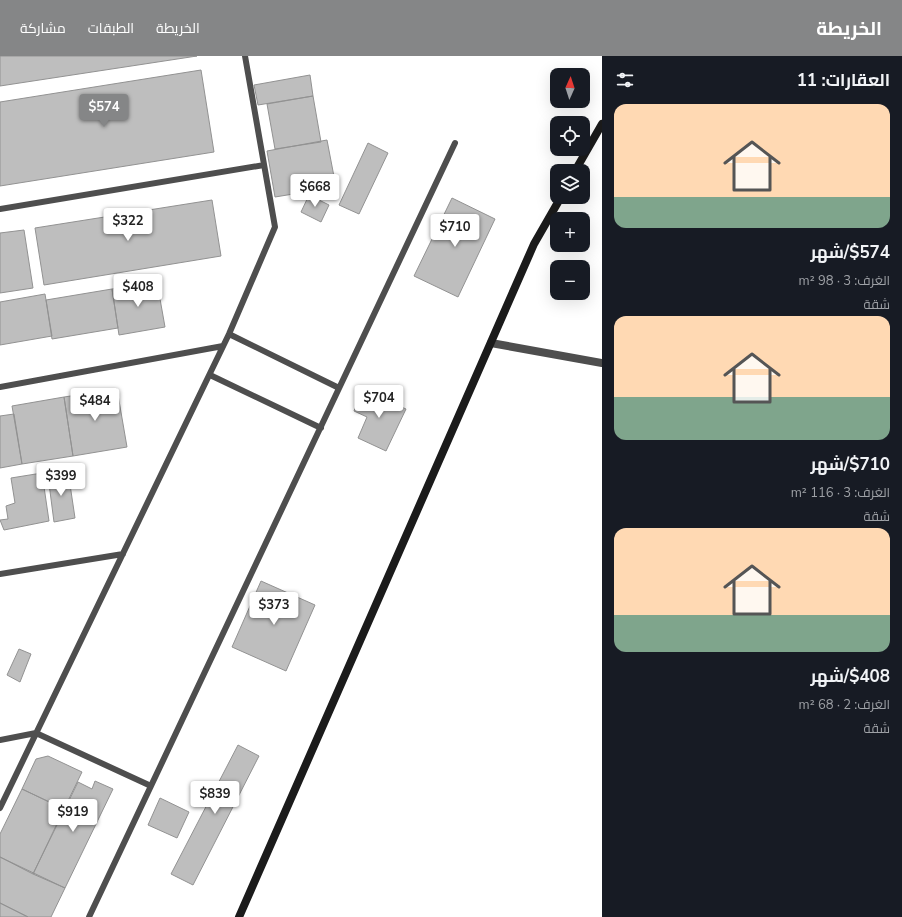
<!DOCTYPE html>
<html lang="ar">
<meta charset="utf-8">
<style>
body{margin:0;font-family:"Nunito Sans",Cairo,sans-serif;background:#20242c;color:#f1f3f6;direction:rtl;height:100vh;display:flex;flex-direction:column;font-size:15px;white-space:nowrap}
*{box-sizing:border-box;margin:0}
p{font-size:13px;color:#9ea1a6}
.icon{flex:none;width:22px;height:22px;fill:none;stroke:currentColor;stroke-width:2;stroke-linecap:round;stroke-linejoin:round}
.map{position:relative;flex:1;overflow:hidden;direction:ltr}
.side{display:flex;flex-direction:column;background:#171b24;width:300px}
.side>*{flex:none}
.needle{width:26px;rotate:3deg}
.tools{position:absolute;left:550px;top:12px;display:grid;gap:8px}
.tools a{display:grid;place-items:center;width:40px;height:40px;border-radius:8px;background:#171b24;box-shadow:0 4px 16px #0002;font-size:20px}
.price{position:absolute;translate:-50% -34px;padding:0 9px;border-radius:4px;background:#fff;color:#222;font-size:13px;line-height:26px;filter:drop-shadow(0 1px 2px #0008)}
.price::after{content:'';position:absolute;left:50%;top:24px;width:12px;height:9px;margin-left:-6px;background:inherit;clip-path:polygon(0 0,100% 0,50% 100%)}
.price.active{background:#858687;color:#fff}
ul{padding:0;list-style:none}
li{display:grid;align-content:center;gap:8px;height:212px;padding:0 12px}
li span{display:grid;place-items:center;height:124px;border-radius:12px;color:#555}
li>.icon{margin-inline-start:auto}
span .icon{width:72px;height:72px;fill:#fffc;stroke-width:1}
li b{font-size:17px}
h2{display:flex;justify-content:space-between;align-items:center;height:48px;padding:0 12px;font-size:17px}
header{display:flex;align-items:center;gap:24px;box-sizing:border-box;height:56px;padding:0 20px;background:#858687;color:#fff}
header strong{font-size:19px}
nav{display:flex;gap:22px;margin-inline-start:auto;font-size:14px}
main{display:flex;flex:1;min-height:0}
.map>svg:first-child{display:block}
</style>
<header>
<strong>الخريطة</strong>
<nav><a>الخريطة</a><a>الطبقات</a><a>مشاركة</a></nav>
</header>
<main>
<section class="side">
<h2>العقارات: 11<svg class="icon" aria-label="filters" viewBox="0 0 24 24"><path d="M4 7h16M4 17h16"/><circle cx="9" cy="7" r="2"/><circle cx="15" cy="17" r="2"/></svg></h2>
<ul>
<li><span style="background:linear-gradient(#ffd9b3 75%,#7fa58c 0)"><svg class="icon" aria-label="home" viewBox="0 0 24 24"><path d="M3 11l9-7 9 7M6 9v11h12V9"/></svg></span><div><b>$574/شهر</b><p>الغرف: 3 · 98 m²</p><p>شقة</p></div></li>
<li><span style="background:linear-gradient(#ffd9b3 65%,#7fa58c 0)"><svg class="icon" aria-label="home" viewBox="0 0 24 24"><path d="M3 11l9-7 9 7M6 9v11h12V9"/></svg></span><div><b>$710/شهر</b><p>الغرف: 3 · 116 m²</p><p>شقة</p></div></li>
<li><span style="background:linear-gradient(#ffd9b3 70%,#7fa58c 0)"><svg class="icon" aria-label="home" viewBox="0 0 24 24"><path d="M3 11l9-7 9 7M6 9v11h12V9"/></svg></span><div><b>$408/شهر</b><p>الغرف: 2 · 68 m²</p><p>شقة</p></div></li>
</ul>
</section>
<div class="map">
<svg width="602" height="861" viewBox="0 0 602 861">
<rect width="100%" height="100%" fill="#fff"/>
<path fill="#bebebe" stroke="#929292" d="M0,0H197L0,30Z
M201,14L214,96L0,130V46Z
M310,19L313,40L258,49L254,29Z
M313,40L321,86L275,93L267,48Z
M327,84L336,131L275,141L267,95Z
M368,87L388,97L359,158L339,149Z
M309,139L329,149L321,166L301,156Z
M452,142L495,163L458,241L414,220Z
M212,144L221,200L44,229L35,172Z
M24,174L33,232L0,237V177Z
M157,226L165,271L119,279L112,233Z
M112,233L118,272L52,283L46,244Z
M45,238L52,280L0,289V246Z
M117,333L127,391L73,400L64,341Z
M363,333L406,353L386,395L358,382L367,361L354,355Z
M64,341L73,400L22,408L12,350Z
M14,358L22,408L0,412V360Z
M68,415L75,462L54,466L48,420Z
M42,417L49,465L4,474L0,464L8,463L6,450L15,447L11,422Z
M261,525L315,549L286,615L232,591Z
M19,593L31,598L20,626L7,619Z
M238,689L259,700L193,829L171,818Z
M48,700L82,716L64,753L22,733L36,703Z
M95,725L113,733L65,832L33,818L78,726L92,733Z
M22,733L64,753L33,818L0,801V778Z
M160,742L189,756L177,782L148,769Z
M0,801L65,832L51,861H28L0,847Z
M0,847L28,861H0Z"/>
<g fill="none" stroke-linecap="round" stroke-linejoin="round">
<path stroke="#4e4e4e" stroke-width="6" d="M0,153L264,109
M229,278L339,332
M210,319L321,372
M0,331L223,290
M0,518L123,498
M0,684L36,677L151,730
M0,752L229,278L275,171L245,0
M89,861L455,87"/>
<path stroke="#4e4e4e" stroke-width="8" d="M491,287L602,307"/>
<path stroke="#1b1b1b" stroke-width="8" d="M575,115L602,68
M239,861L534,188L561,141"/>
</g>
</svg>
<div class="tools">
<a><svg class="needle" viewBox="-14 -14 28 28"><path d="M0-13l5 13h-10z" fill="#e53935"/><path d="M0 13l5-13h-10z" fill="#9ea1a6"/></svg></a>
<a><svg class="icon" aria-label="locate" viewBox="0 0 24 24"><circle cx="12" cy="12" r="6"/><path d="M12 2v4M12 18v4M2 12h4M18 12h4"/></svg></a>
<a><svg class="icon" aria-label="layers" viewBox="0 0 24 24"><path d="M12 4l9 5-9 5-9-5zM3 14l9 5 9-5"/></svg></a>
<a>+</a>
<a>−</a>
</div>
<b class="price active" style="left:104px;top:72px">$574</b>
<b class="price" style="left:315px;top:152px">$668</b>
<b class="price" style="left:128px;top:186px">$322</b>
<b class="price" style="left:455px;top:192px">$710</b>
<b class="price" style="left:138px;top:252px">$408</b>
<b class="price" style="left:379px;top:363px">$704</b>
<b class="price" style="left:95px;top:366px">$484</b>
<b class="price" style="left:61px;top:441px">$399</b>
<b class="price" style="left:274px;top:570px">$373</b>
<b class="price" style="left:215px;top:759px">$839</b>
<b class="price" style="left:73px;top:777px">$919</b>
</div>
</main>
